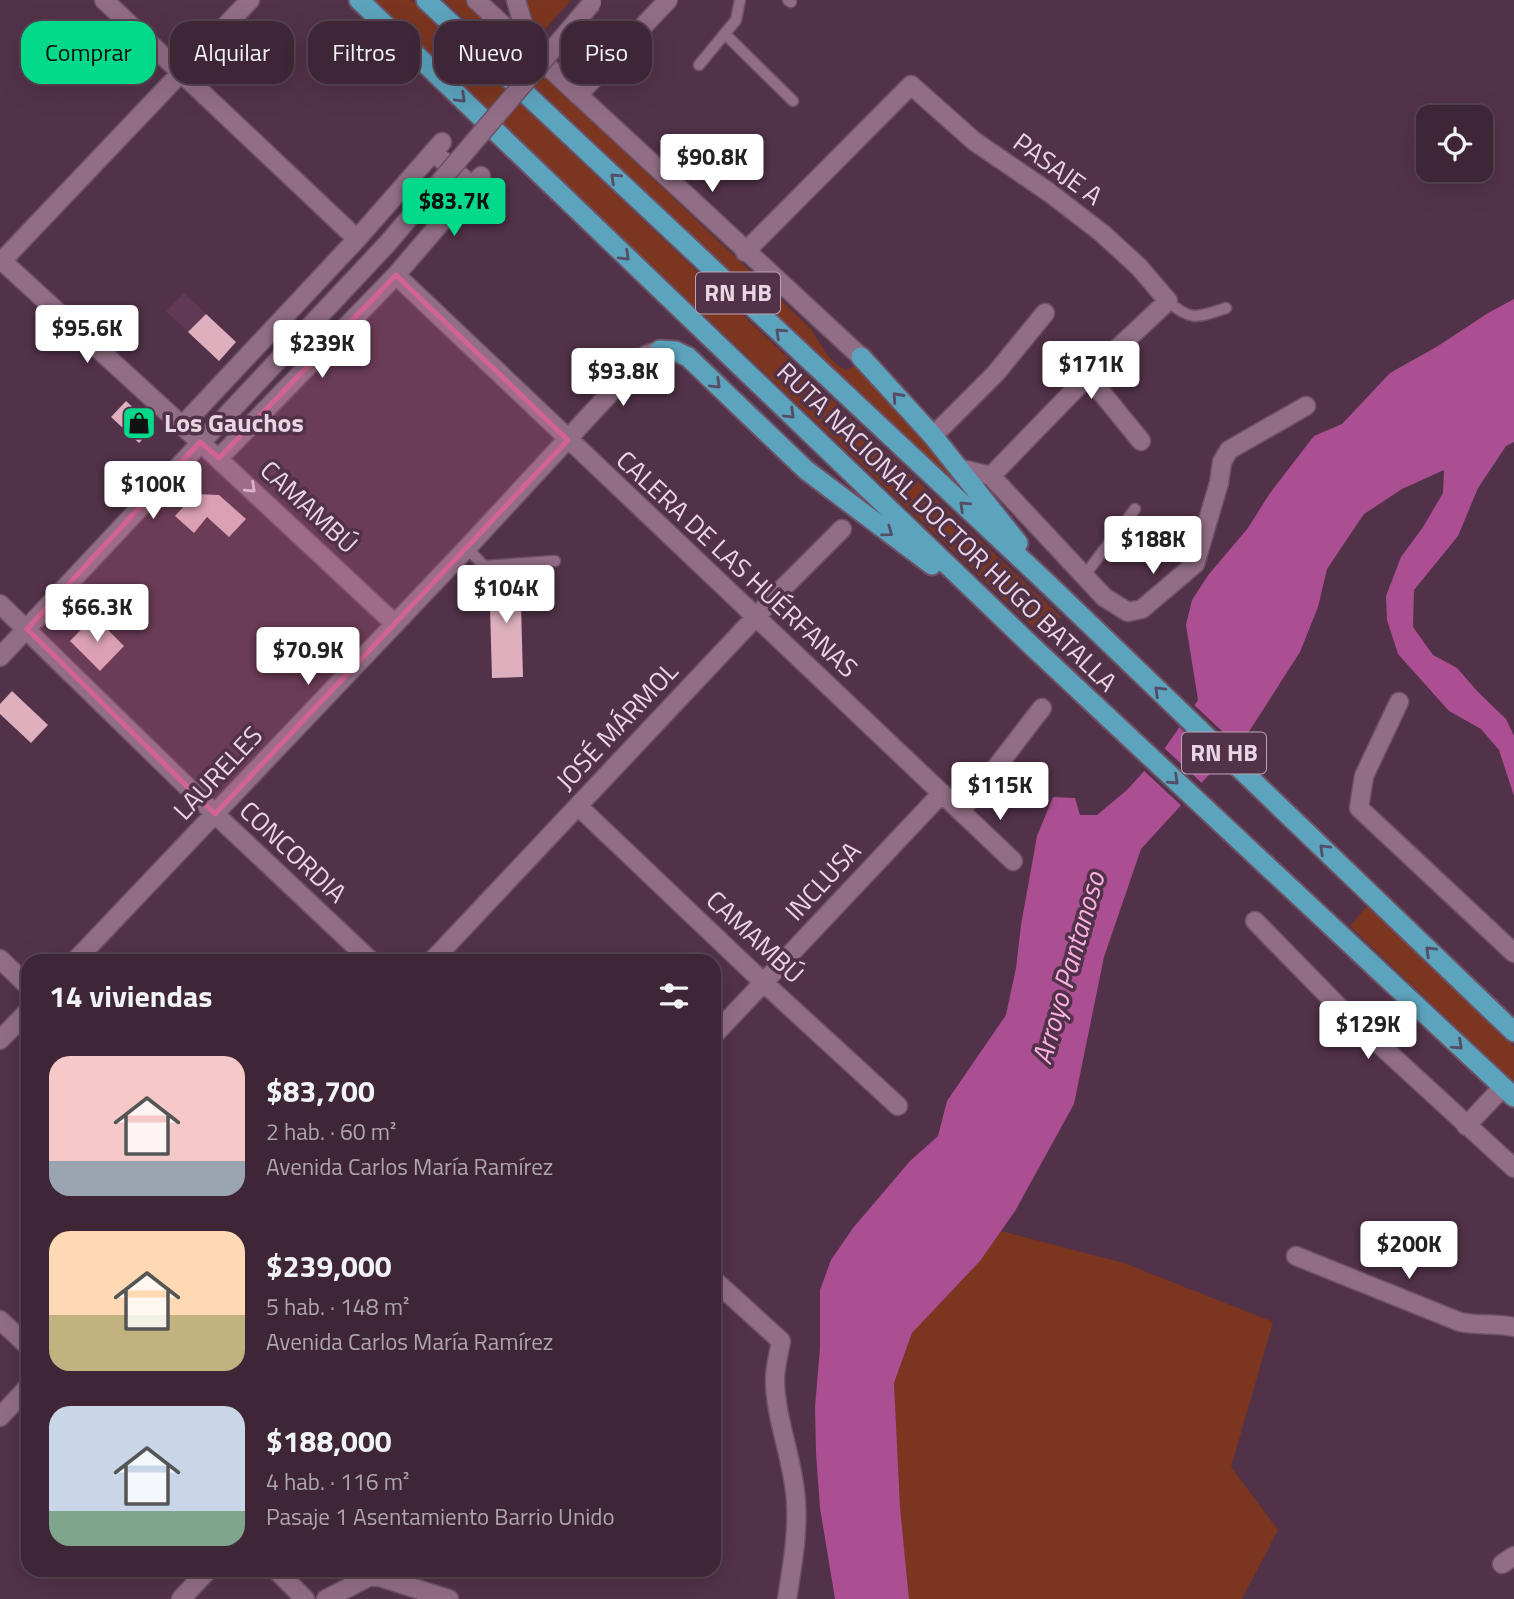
<!DOCTYPE html>
<html lang="es">
<meta charset="utf-8">
<style>
body{margin:0;font-family:"Titillium Web",sans-serif;background:#452e3e;color:#f1f3f6;height:100vh;display:flex;flex-direction:column;font-size:26px;white-space:nowrap}
*{box-sizing:border-box;margin:0}
p{font-size:23px;color:#ada5ad}
.icon{flex:none;width:38px;height:38px;fill:none;stroke:currentColor;stroke-width:2;stroke-linecap:round;stroke-linejoin:round}
.map{position:relative;flex:1;overflow:hidden}
.drawer{position:absolute;left:21px;top:954px;width:700px;height:623px;display:flex;flex-direction:column;background:#3e2636;border-radius:21px;box-shadow:0 7px 28px #0002,0 0 0 2px #574351}
.drawer>*{flex:none}
.top-card{position:absolute;left:21px;top:21px;width:700px;height:63px;display:flex;gap:14px}
.fabs{position:absolute;left:1416px;top:105px;display:grid;gap:14px}
.fabs a{display:grid;place-items:center;width:77px;height:77px;border-radius:14px;background:#3e2636;box-shadow:0 7px 28px #0002,0 0 0 2px #574351;font-size:35px}
.price{position:absolute;translate:-50% -60px;padding:0 16px;border-radius:7px;background:#fff;color:#222;font-size:23px;line-height:46px;filter:drop-shadow(0 2px 4px #0008)}
.price::after{content:'';position:absolute;left:50%;top:42px;width:21px;height:16px;margin-left:-10px;background:inherit;clip-path:polygon(0 0,100% 0,50% 100%)}
.price.on{background:#02d98b;color:#111}
ul{padding:0;list-style:none}
li{display:flex;align-items:center;gap:21px;height:175px;padding:0 28px}
li span{display:grid;place-items:center;flex:none;width:196px;height:140px;border-radius:21px;color:#555}
li>.icon{margin-inline-start:auto}
span .icon{width:84px;height:84px;fill:#fffc;stroke-width:1}
li b{font-size:30px}
h2{display:flex;justify-content:space-between;align-items:center;height:84px;padding:0 28px;font-size:30px}
.pill{padding:0 24px;border-radius:21px;background:#3e2636;box-shadow:0 7px 28px #0002,0 0 0 2px #574351;font-size:24px;line-height:63px}
.pill.on{background:#02d98b;color:#111}
.map>svg:first-child{display:block}
</style>
<div class="map">
<svg width="1514" height="1599" viewBox="0 0 1514 1599">
<rect width="100%" height="100%" fill="#523248"/>
<path fill="#603954" d="M184,293L236,342L219,361L166,311Z"/>
<path fill="#7c361f" d="M372,0H411L1061,617L1042,636Z
M444,0H465L810,328C821,343 828,362 846,370L857,365L975,503Z
M523,0H571L537,38Z
M1367,906L1514,1047V1082L1350,926Z
M1001,1231L1124,1263L1273,1322L1231,1467L1278,1530L1242,1599H909L900,1507L894,1383L912,1333L980,1261Z"/>
<path fill="#ab4e92" d="M1514,299V442L1506,446L1478,488L1458,536L1414,590L1413,627L1433,655L1457,668L1478,692L1506,719L1514,736V796L1499,750L1481,729L1449,711L1398,654L1387,620L1386,596L1401,557L1423,527L1443,493L1444,470L1402,489L1364,514L1327,569L1318,607L1300,652L1250,730L1141,849L1104,957L1074,1104L1015,1211L980,1261L912,1333L894,1383L900,1507L909,1599H835L820,1508L816,1453L815,1407L820,1348V1290L831,1260L853,1228L910,1161L938,1136L947,1101L1006,1015L1016,968L1021,925L1037,836L1053,797L1075,798L1080,815H1097L1127,790L1165,748L1198,700L1186,625L1192,600L1209,574L1248,528L1270,493L1314,436L1342,424L1390,373L1438,346L1488,313Z"/>
<path fill="#523248" d="M1192,703L1239,747L1221,768L1177,725Z
M1162,746L1205,786L1185,809L1142,769Z"/>
<path fill="#deafbd" d="M206,314L236,342L219,361L188,332Z
M126,401L154,427L139,443L111,417Z
M195,494L219,495L246,519L229,537L207,517L194,533L175,516Z
M520,571L523,677L492,678L489,573Z
M94,616L124,646L100,671L70,641Z
M12,691L48,725L31,743L0,714V704Z"/>
<g fill="none" stroke-linecap="round" stroke-linejoin="round">
<g stroke="#6d5164" stroke-width="13">
<path id="service" d="M788,0L791,2
M725,34L793,101
M699,65L736,20L740,0
M1168,301C1190,322 1199,317 1226,308
M467,548L484,566L555,561
M1084,576L1135,509"/>
</g>
<g stroke="#6d5164" stroke-width="21">
<path id="minor" d="M104,0L357,239
M578,95L668,0
M433,152L472,186
M745,252L911,85L974,141L1050,193L1103,234L1139,267L1168,301L1088,376L991,476
M0,263L250,0
M396,275L1013,861
M1088,376L1141,441
M182,426L357,239L442,142
M933,436L996,373L1045,313
M200,442L395,624
M219,458L396,275L481,176
M958,468L991,476L1104,597L1128,612L1142,609L1195,564L1219,483L1222,462L1229,450L1306,406
M0,604L215,814L371,961
M1399,702L1364,776L1359,808L1514,953
M578,806L763,982L898,1106
M960,811C990,778 1015,742 1042,708
M1255,921L1342,1010L1514,1168
M0,959L28,986
M75,961L467,548L637,364L646,355L660,350
M432,961L782,589L842,529
M714,1035L942,793
M0,1040L28,1011
M1466,1126L1503,1087
M1296,1256L1460,1322C1479,1326 1496,1323 1514,1327
M714,1280L781,1341C779,1353 775,1367 775,1379C775,1420 794,1460 796,1502C798,1535 792,1567 787,1599
M0,1320L28,1346
M0,1417L28,1387
M1502,1564L1514,1556
M276,1570L305,1599
M181,1599L208,1570
M326,1599L369,1577H379L449,1599"/>
</g>
<g stroke="#6d5164" stroke-width="21">
<path id="tertiary" d="M0,259L200,442"/>
</g>
<g stroke="#6d5164" stroke-width="21">
<path id="secondary" d="M476,0L861,357
M516,0L523,24L534,48
M0,657L387,244"/>
</g>
<g stroke="#6d5164" stroke-width="23">
<path id="trunk" d="M359,0L1035,649L1514,1097
M426,0L1050,586L1514,1032
M660,350L675,351L688,357L806,470L932,565
M861,357L933,436L1018,543"/>
</g>
<use href="#service" stroke="#926e86" stroke-width="10"/>
<use href="#minor" stroke="#926e86" stroke-width="18"/>
<use href="#tertiary" stroke="#926e86" stroke-width="18"/>
<use href="#secondary" stroke="#926e86" stroke-width="18"/>
<use href="#trunk" stroke="#5ca3bd" stroke-width="19"/>
<g stroke="#6d5164" stroke-width="21" stroke-linecap="butt">
<path id="secondary-bridge" d="M387,244L592,3"/>
</g>
<use href="#secondary-bridge" stroke="#926e86" stroke-width="18"/>
</g>
<defs><path id="oneway-chevron" d="M-2-3.5L2.5 0L-2 3.5" fill="none" stroke-width="1.6" stroke-linecap="round" stroke-linejoin="round" transform="scale(1.75)"/></defs>
<g stroke="#544e65">
<use href="#oneway-chevron" transform="translate(461 98) rotate(44)"/>
<use href="#oneway-chevron" transform="translate(615 178) rotate(-137)"/>
<use href="#oneway-chevron" transform="translate(625 256) rotate(44)"/>
<use href="#oneway-chevron" transform="translate(780 333) rotate(-137)"/>
<use href="#oneway-chevron" transform="translate(716 384) rotate(44)"/>
<use href="#oneway-chevron" transform="translate(897 397) rotate(-132)"/>
<use href="#oneway-chevron" transform="translate(790 414) rotate(44)"/>
<use href="#oneway-chevron" transform="translate(964 506) rotate(-137)"/>
<use href="#oneway-chevron" transform="translate(888 532) rotate(36)"/>
<use href="#oneway-chevron" transform="translate(1159 691) rotate(-136)"/>
<use href="#oneway-chevron" transform="translate(1174 780) rotate(43)"/>
<use href="#oneway-chevron" transform="translate(1324 849) rotate(-136)"/>
<use href="#oneway-chevron" transform="translate(1430 951) rotate(-136)"/>
<use href="#oneway-chevron" transform="translate(1458 1045) rotate(43)"/>
</g>
<use stroke="#ddc6d5" href="#oneway-chevron" transform="translate(251 488) rotate(43)"/>
<path fill="#d26491" fill-opacity="0.2" stroke="#d26491" stroke-width="5" stroke-linejoin="round" d="M396,275L568,440L215,814L27,629L200,442L219,458Z"/>
<defs>
<g id="shop-square" transform="scale(1.75)"><rect x="-9" y="-9" width="18" height="18" rx="4" fill="#02d98b" stroke="#523248"/><path d="M-5-2.5h2.3a2.7 3.5 0 0 1 5.4 0H5L5.5 6h-11ZM-1.5-2.5h3a1.5 2.3 0 0 0-3 0Z" fill="#111"/></g>
</defs>
<g fill-rule="evenodd">
<use href="#shop-square" x="139" y="423"/>
</g>
<g text-anchor="middle" stroke-width="7" stroke-linejoin="round" paint-order="stroke">
<g fill="#523248" stroke="#bca4b4" stroke-width="2">
<rect x="696" y="272.5" width="84" height="41" rx="5"/>
<rect x="1182" y="732.5" width="84" height="41" rx="5"/>
</g>
<g font-size="24" font-weight="bold" fill="#ead5e3">
<text x="738" y="301">RN HB</text>
<text x="1224" y="761">RN HB</text>
</g>
<g font-size="26" fill="#ead5e3" stroke="#523248">
<text transform="translate(1058 169) rotate(36)" y="9">PASAJE A</text>
<text transform="translate(309 507) rotate(43)" y="9">CAMAMBÚ</text>
<text transform="translate(947 527) rotate(44)" y="9">RUTA NACIONAL DOCTOR HUGO BATALLA</text>
<text transform="translate(737 564) rotate(43)" y="9">CALERA DE LAS HUÉRFANAS</text>
<text transform="translate(617 726) rotate(-47)" y="9">JOSÉ MÁRMOL</text>
<text transform="translate(218 773) rotate(-47)" y="9">LAURELES</text>
<text transform="translate(293 852) rotate(43)" y="9">CONCORDIA</text>
<text transform="translate(823 881) rotate(-47)" y="9">INCLUSA</text>
<text transform="translate(755 937) rotate(43)" y="9">CAMAMBÚ</text>
</g>
<g font-size="26" font-weight="bold" fill="#ead5e3" stroke="#523248" text-anchor="start">
<text x="164" y="432">Los Gauchos</text>
</g>
<g font-size="28" font-style="italic" fill="#fbb1e4" stroke="#523248">
<text transform="translate(1068 968) rotate(-74)" y="10">Arroyo Pantanoso</text>
</g>
</g>
</svg>
<div class="fabs">
<a><svg class="icon" aria-label="locate" viewBox="0 0 24 24"><circle cx="12" cy="12" r="6"/><path d="M12 2v4M12 18v4M2 12h4M18 12h4"/></svg></a>
</div>
<b class="price" style="left:712px;top:194px">$90.8K</b>
<b class="price on" style="left:454px;top:238px">$83.7K</b>
<b class="price" style="left:87px;top:365px">$95.6K</b>
<b class="price" style="left:322px;top:380px">$239K</b>
<b class="price" style="left:1091px;top:401px">$171K</b>
<b class="price" style="left:623px;top:408px">$93.8K</b>
<b class="price" style="left:153px;top:521px">$100K</b>
<b class="price" style="left:1153px;top:576px">$188K</b>
<b class="price" style="left:506px;top:625px">$104K</b>
<b class="price" style="left:97px;top:644px">$66.3K</b>
<b class="price" style="left:308px;top:687px">$70.9K</b>
<b class="price" style="left:1000px;top:822px">$115K</b>
<b class="price" style="left:1368px;top:1061px">$129K</b>
<b class="price" style="left:1409px;top:1281px">$200K</b>
<div class="top-card">
<a class="pill on">Comprar</a>
<a class="pill">Alquilar</a>
<a class="pill">Filtros</a>
<a class="pill">Nuevo</a>
<a class="pill">Piso</a>
</div>
<section class="drawer">
<h2>14 viviendas<svg class="icon" aria-label="filters" viewBox="0 0 24 24"><path d="M4 7h16M4 17h16"/><circle cx="9" cy="7" r="2"/><circle cx="15" cy="17" r="2"/></svg></h2>
<ul>
<li><span style="background:linear-gradient(#f6c9c9 75%,#9aa5b1 0)"><svg class="icon" aria-label="home" viewBox="0 0 24 24"><path d="M3 11l9-7 9 7M6 9v11h12V9"/></svg></span><div><b>$83,700</b><p>2 hab. · 60 m²</p><p>Avenida Carlos María Ramírez</p></div></li>
<li><span style="background:linear-gradient(#ffd9b3 60%,#c2b280 0)"><svg class="icon" aria-label="home" viewBox="0 0 24 24"><path d="M3 11l9-7 9 7M6 9v11h12V9"/></svg></span><div><b>$239,000</b><p>5 hab. · 148 m²</p><p>Avenida Carlos María Ramírez</p></div></li>
<li><span style="background:linear-gradient(#c9d6e8 75%,#7fa58c 0)"><svg class="icon" aria-label="home" viewBox="0 0 24 24"><path d="M3 11l9-7 9 7M6 9v11h12V9"/></svg></span><div><b>$188,000</b><p>4 hab. · 116 m²</p><p>Pasaje 1 Asentamiento Barrio Unido</p></div></li>
</ul>
</section>
</div>
